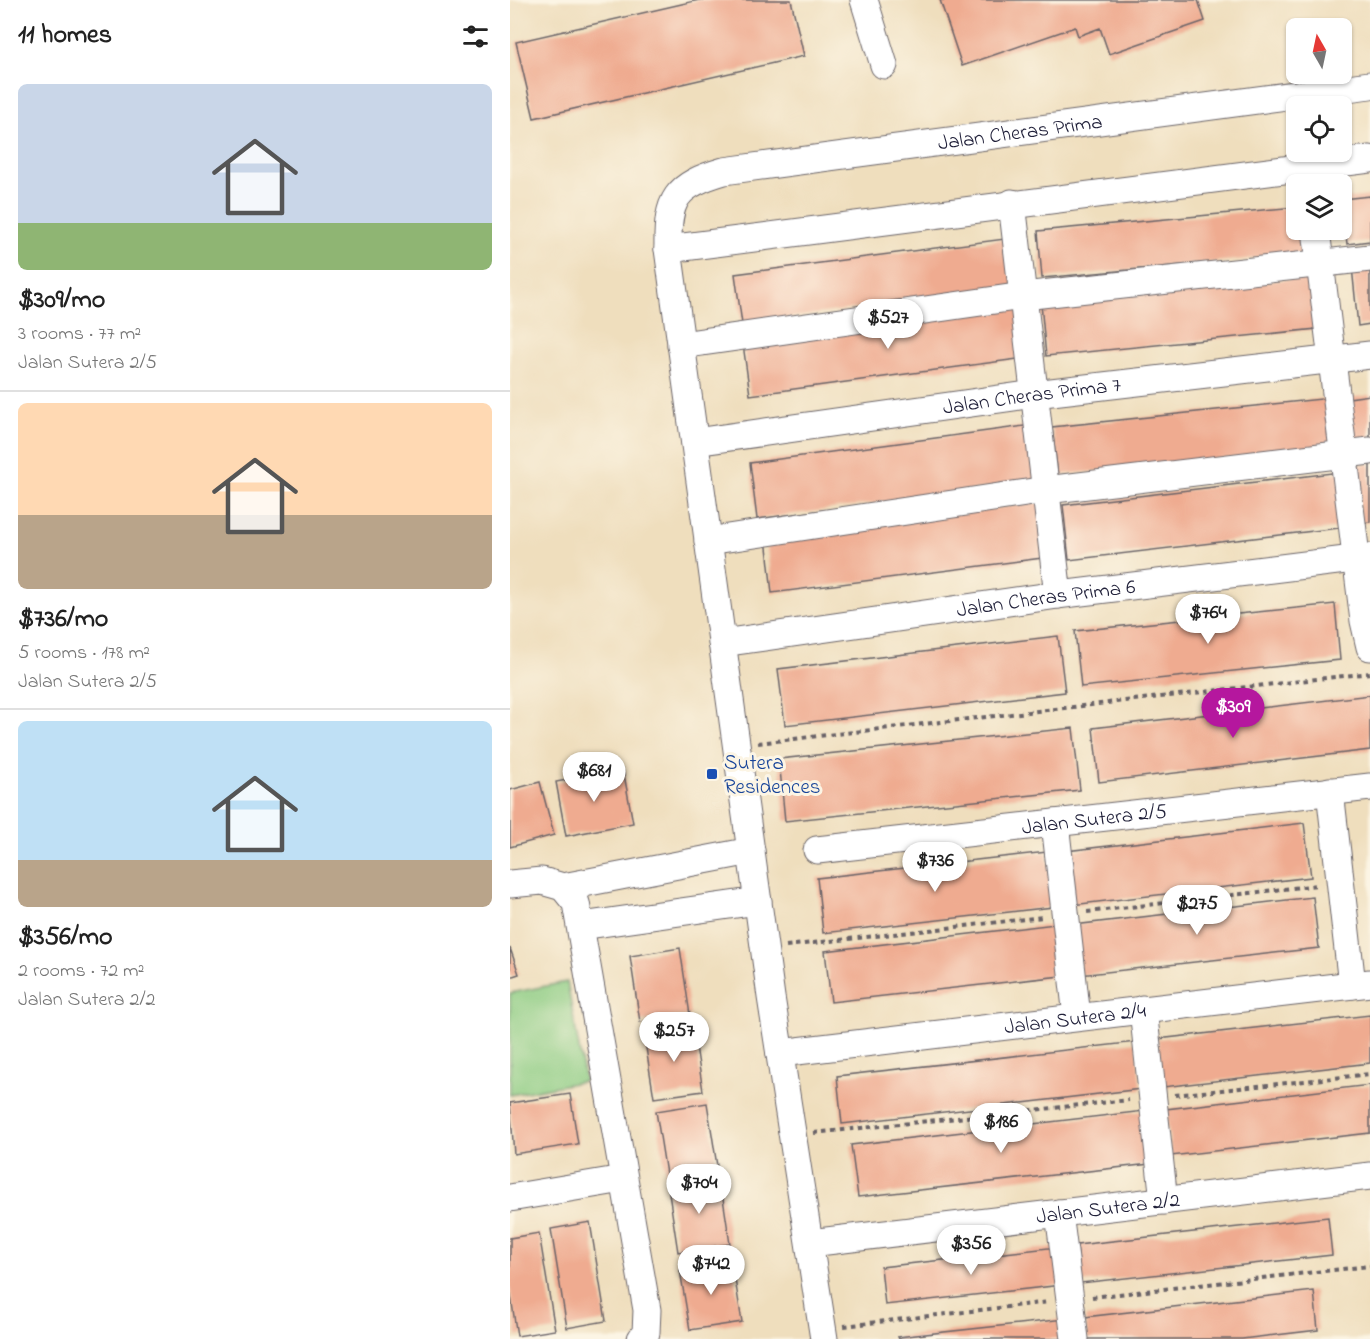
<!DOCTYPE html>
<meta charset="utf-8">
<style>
body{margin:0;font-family:"Indie Flower",sans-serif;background:#f2f2f2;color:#222;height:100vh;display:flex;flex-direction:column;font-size:22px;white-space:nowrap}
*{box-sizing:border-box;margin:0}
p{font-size:20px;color:#767676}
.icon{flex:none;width:33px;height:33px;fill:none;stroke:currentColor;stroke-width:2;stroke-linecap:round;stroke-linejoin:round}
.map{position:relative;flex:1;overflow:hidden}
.side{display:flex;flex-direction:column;background:#fff;width:510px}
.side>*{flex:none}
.needle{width:39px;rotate:351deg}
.tools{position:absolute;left:776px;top:18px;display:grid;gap:12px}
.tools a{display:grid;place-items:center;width:66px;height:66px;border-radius:9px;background:#fff;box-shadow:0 2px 4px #0004;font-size:30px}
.price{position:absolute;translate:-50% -51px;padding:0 14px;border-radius:21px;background:#fff;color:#222;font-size:20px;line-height:39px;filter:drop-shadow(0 2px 3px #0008)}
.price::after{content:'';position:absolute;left:50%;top:36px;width:18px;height:14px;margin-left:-9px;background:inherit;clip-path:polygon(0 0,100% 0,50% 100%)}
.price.on{background:#b5179e;color:#fff}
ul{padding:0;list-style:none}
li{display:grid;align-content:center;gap:12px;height:318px;padding:0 18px}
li+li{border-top:2px solid #e0e0e0}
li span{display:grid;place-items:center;height:186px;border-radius:9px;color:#555}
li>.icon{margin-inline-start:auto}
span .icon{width:108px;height:108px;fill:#fffc;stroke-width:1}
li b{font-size:26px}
h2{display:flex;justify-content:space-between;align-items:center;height:72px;padding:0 18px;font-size:26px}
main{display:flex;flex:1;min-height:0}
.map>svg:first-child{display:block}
</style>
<main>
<section class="side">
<h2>11 homes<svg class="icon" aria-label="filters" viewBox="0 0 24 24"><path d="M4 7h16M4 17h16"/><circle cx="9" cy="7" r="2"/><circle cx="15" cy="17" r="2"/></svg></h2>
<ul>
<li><span style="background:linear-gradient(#c9d6e8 75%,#8fb573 0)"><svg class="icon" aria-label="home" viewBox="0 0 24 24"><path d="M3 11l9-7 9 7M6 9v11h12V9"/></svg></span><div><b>$309/mo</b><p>3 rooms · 77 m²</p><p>Jalan Sutera 2/5</p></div></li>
<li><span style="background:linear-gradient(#ffd9b3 60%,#b9a48a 0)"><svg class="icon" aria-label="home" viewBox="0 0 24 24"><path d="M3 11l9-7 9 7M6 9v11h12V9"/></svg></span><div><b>$736/mo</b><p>5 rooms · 178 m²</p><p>Jalan Sutera 2/5</p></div></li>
<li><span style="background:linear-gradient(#bfe0f5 75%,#b9a48a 0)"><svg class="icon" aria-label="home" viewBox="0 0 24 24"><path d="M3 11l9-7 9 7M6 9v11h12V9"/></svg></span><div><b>$356/mo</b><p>2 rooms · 72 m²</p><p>Jalan Sutera 2/2</p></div></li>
</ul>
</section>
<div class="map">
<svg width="860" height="1339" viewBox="0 0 860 1339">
<rect width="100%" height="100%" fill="#fcf5e5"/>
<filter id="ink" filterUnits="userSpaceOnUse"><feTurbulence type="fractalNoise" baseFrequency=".0167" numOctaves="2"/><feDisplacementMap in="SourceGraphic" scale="12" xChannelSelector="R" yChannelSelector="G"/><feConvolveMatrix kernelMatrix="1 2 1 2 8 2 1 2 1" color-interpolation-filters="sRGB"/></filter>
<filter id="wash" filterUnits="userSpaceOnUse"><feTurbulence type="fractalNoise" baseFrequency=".008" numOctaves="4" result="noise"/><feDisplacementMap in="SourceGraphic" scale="24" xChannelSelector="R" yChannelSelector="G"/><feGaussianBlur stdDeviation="1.35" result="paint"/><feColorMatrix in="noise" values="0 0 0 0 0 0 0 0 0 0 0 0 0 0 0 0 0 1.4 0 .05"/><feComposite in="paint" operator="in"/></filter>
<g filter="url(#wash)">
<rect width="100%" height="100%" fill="#efdebd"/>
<path fill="#8ecc83" stroke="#58775f" stroke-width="1.5" d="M57,982L75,1081L0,1095V993Z"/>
<g id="blocks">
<path fill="#efab90" d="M189,0H281L294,56L24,118L6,42Z
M430,0H688L695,21L599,54L590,28L568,36L565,27L452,66Z
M860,196V241L837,244L832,199Z
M786,207V230H800L802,253L532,278L528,231Z
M510,237L516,286L232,324L225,274Z
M860,265V324L848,326L842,267Z
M812,276L817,328L536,356L531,304Z
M516,306L523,357L240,395L233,344Z
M860,395V443L844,445L839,398Z
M821,398L826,447L548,475L542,427Z
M522,425L530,481L247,519L240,463Z
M860,464V522L851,523L845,465Z
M830,472L837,527L559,560L553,505Z
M533,502L540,557L262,593L256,538Z
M825,604L830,660L571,687L565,631Z
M548,636L555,692L275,725L268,669Z
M860,695V750L589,782L583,728Z
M563,728L570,790L275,821L269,759Z
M113,769L123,823L56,836L46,782Z
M30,782L44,835L0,847V790Z
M794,823L801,877L562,905L556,851Z
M537,852L543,907L313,933L307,878Z
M803,897L809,948L570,975L564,925Z
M545,924L551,976L321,1002L315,951Z
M0,948L9,974L0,977Z
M170,948L180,1015L130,1022L120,956Z
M860,1015V1063L653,1087L648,1039Z
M183,1027L193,1091L144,1098L134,1035Z
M626,1042L631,1089L332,1124L327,1076Z
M860,1085V1133L661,1156L656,1109Z
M60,1094L68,1144L4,1154L0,1103Z
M197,1103L207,1166L156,1174L146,1111Z
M634,1111L640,1164L348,1197L341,1145Z
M210,1179L220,1244L168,1252L158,1187Z
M818,1217L822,1255L571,1283L567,1245Z
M80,1222L96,1321L57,1328L41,1229Z
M29,1233L45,1330L7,1336L0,1290V1238Z
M547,1247L552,1285L375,1305L371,1267Z
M222,1261L232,1322L180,1330L170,1270Z
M804,1291L808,1330L732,1339H578L575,1317Z
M555,1319L557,1339H389L388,1337Z"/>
</g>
</g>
<g filter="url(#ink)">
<use href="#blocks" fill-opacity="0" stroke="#6a6468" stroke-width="1.5"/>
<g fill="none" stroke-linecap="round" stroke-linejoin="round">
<g stroke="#6a6468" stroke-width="29">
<g id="minor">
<path d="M354,0L374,65"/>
<path d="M502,203L548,595"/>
<path d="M806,230L854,621L860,647"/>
<path d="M158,249L860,159"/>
<path d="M171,345L513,296L860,258"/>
<path id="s1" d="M185,442L524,394L860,355"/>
<path d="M198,541L536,490L860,451"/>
<path id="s2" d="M212,643L548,595L860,557"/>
<path d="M820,791L842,985"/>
<path d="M545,823L567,1017"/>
<path id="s3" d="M307,850L860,787"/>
<path d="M0,884L32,881L53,887L66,903L137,1310L136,1333L131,1339"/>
<path d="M53,887L241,851"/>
<path d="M71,926L248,901"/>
<path d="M633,1009L654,1201"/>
<path id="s4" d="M270,1053L860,983"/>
<path d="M0,1198L113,1179"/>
<path d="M549,1213L565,1339"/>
<path id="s5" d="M300,1243L860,1176"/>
<path id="s6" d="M314,1339L261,997L158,249C157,199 165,185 214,171L860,85"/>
</g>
</g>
<path stroke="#6a6468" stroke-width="4" stroke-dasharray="4.5 4.5" stroke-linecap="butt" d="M248,743L860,673
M577,912L808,885
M276,946L534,917
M665,1095L860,1074
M304,1133L619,1100
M582,1297L860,1266
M334,1326L539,1302"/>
<use href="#minor" stroke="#fff" stroke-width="27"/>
</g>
</g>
<rect fill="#1a4fb4" stroke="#fcf5e5" stroke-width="2" x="196" y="768" width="12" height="12" rx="3"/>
<g text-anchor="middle" stroke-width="6" stroke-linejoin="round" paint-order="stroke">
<g font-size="21" fill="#22223b" stroke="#fcf5e5">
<text dy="7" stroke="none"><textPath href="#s6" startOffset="1508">Jalan Cheras Prima</textPath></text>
<text dy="7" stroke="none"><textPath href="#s1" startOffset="340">Jalan Cheras Prima 7</textPath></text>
<text dy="7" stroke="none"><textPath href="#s2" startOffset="327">Jalan Cheras Prima 6</textPath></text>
<text dy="7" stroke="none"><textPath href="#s3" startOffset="279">Jalan Sutera 2/5</textPath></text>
<text dy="7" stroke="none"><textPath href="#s4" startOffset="297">Jalan Sutera 2/4</textPath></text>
<text dy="7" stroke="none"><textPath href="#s5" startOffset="300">Jalan Sutera 2/2</textPath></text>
</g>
<g font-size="21" fill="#164399" stroke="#fcf5e5" text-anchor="start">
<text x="214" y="769">Sutera<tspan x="214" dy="24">Residences</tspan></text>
</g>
</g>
</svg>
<div class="tools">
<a><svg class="needle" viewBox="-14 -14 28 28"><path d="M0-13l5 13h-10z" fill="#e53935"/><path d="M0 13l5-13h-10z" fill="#767676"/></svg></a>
<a><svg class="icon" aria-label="locate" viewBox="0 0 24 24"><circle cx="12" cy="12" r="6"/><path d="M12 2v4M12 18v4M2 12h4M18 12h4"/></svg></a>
<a><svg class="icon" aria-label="layers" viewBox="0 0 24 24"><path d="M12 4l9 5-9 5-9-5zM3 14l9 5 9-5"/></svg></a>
</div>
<b class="price" style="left:378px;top:350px">$527</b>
<b class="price" style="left:698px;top:645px">$764</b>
<b class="price on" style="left:723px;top:739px">$309</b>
<b class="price" style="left:84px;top:803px">$681</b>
<b class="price" style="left:425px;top:893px">$736</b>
<b class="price" style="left:687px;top:936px">$275</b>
<b class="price" style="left:164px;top:1063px">$257</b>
<b class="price" style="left:491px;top:1154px">$186</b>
<b class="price" style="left:189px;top:1215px">$704</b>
<b class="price" style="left:461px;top:1276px">$356</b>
<b class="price" style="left:201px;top:1296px">$742</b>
</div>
</main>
